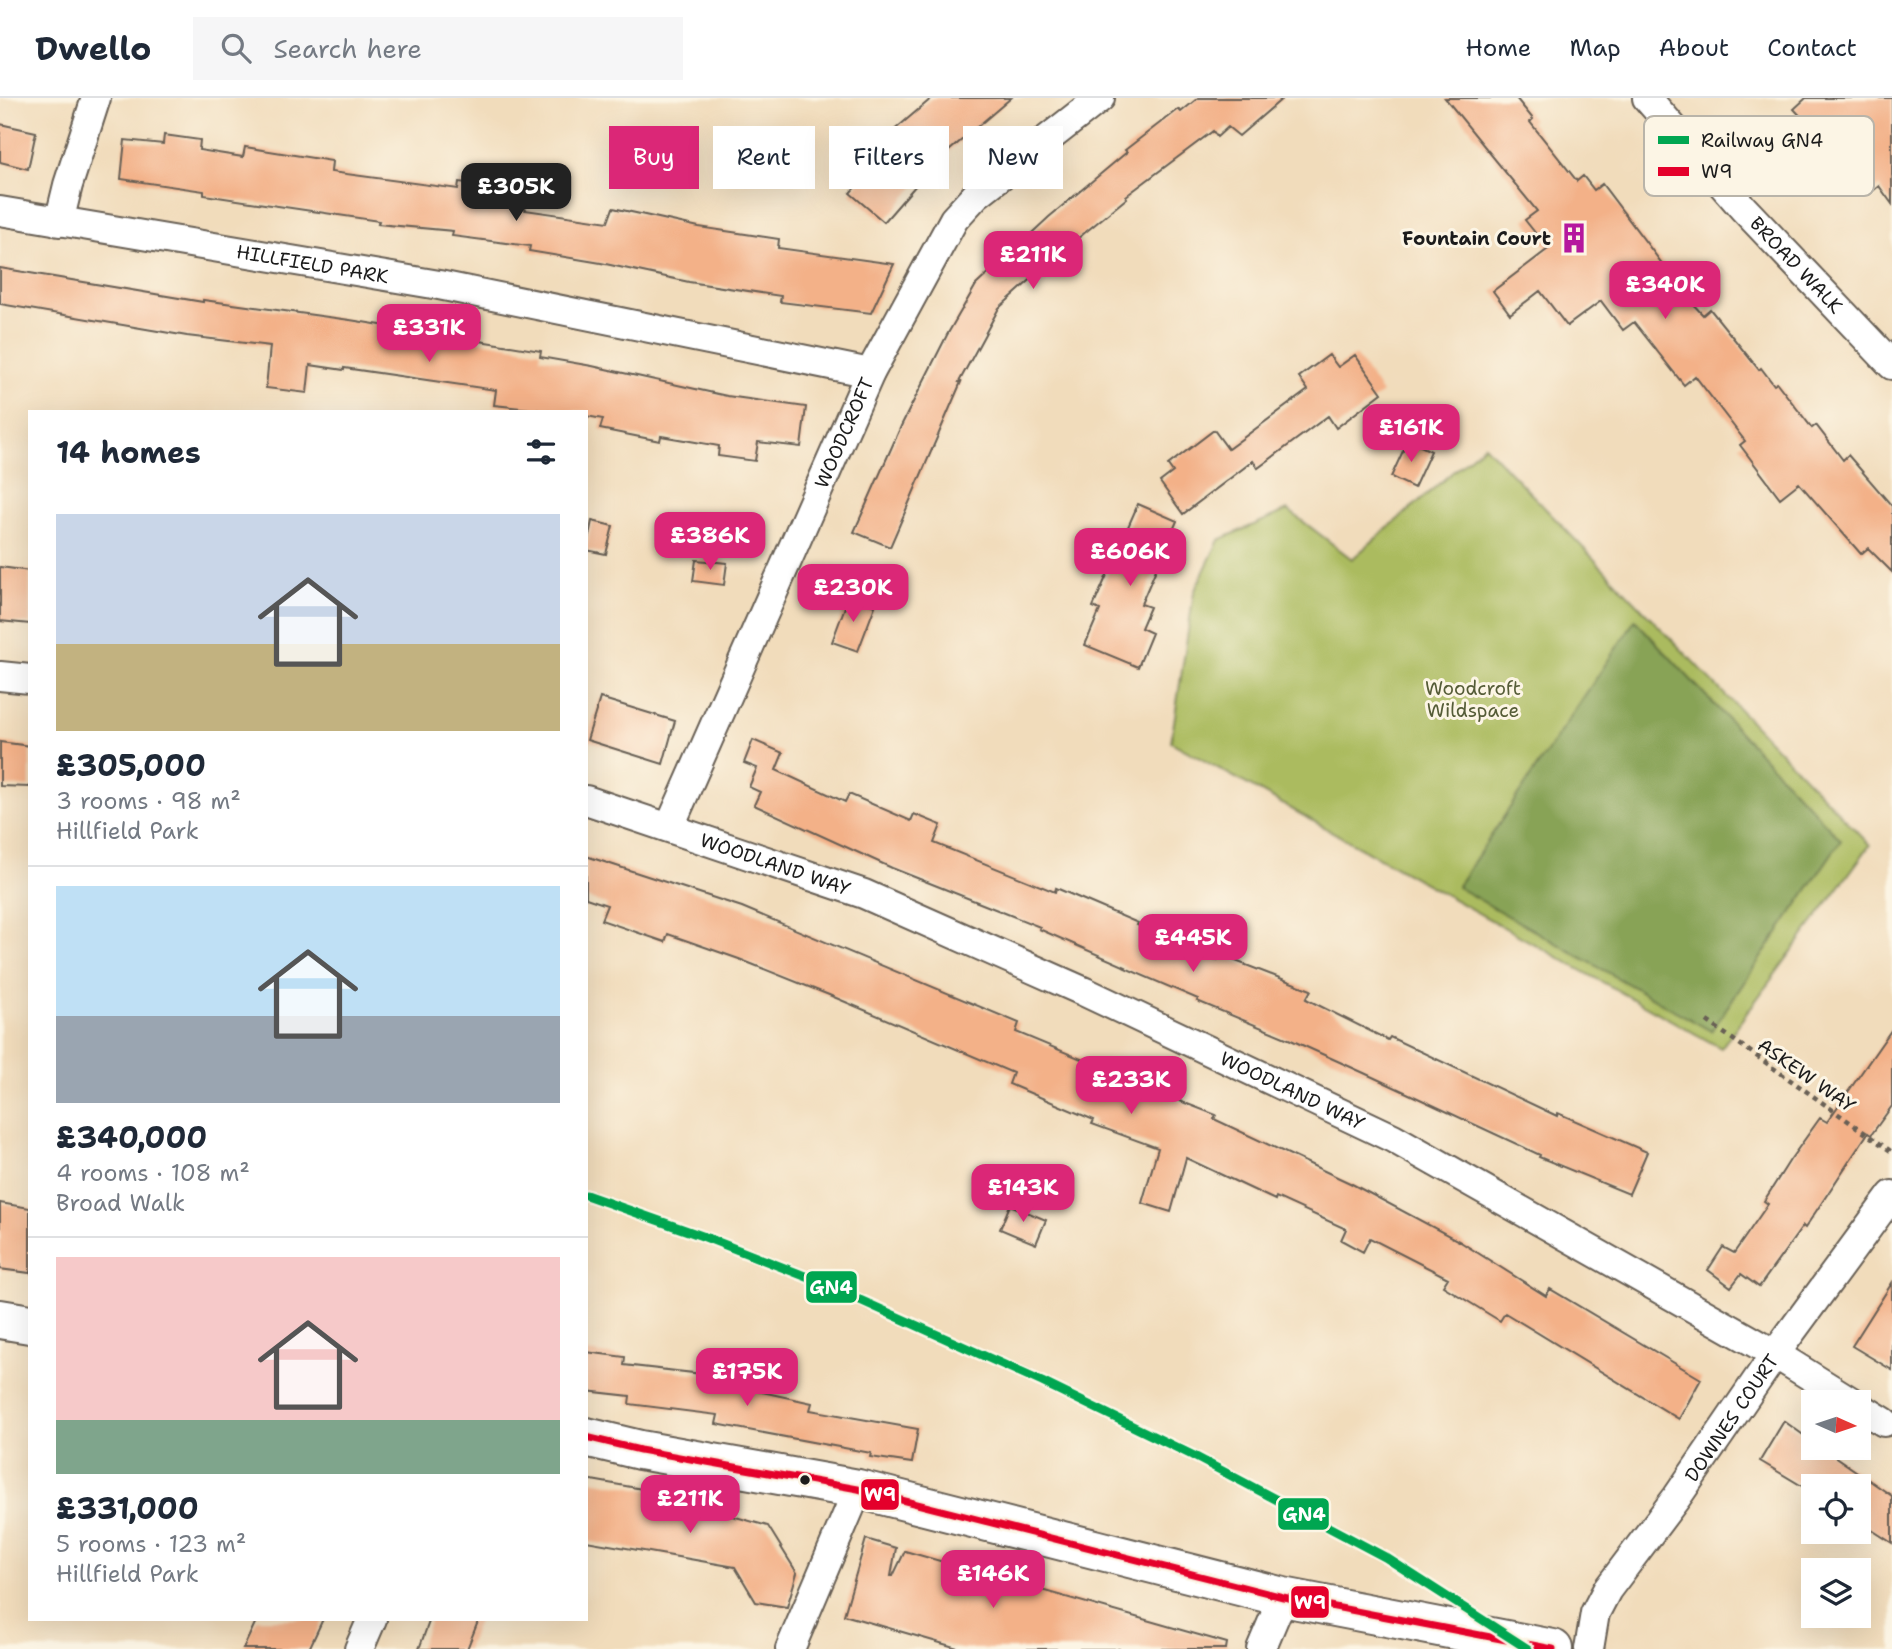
<!DOCTYPE html>
<meta charset="utf-8">
<style>
body{margin:0;font-family:"Shantell Sans",sans-serif;background:#f6f6f7;color:#1f2937;height:100vh;display:flex;flex-direction:column;font-size:26px;white-space:nowrap}
*{box-sizing:border-box;margin:0}
p{font-size:23px;color:#747a83}
.icon{flex:none;width:38px;height:38px;fill:none;stroke:currentColor;stroke-width:2;stroke-linecap:round;stroke-linejoin:round}
.map{position:relative;flex:1;overflow:hidden}
.drawer{position:absolute;left:28px;top:312px;width:560px;height:1211px;display:flex;flex-direction:column;background:#fff;border-radius:0px;box-shadow:0 7px 28px #0002}
.drawer>*{flex:none}
.banner{position:absolute;left:609px;top:28px;width:665px;height:63px;display:flex;gap:14px}
.needle{width:46px;rotate:93deg}
.tools{position:absolute;left:1801px;top:1292px;display:grid;gap:14px}
.tools a{display:grid;place-items:center;width:70px;height:70px;border-radius:0px;background:#fff;box-shadow:0 7px 28px #0002;font-size:35px}
.price{position:absolute;translate:-50% -60px;padding:0 16px;border-radius:14px;background:#db2777;color:#fff;font-size:23px;line-height:46px;filter:drop-shadow(0 2px 4px #0008)}
.price::after{content:'';position:absolute;left:50%;top:42px;width:21px;height:16px;margin-left:-10px;background:inherit;clip-path:polygon(0 0,100% 0,50% 100%)}
.price.current{background:#222;color:#fff}
ul{padding:0;list-style:none}
li{display:grid;align-content:center;gap:14px;height:371px;padding:0 28px}
li+li{border-top:2px solid #e0e1e3}
li span{display:grid;place-items:center;height:217px;border-radius:0px;color:#555}
li>.icon{margin-inline-start:auto}
span .icon{width:126px;height:126px;fill:#fffc;stroke-width:1}
li b{font-size:30px}
h2{display:flex;justify-content:space-between;align-items:center;height:84px;padding:0 28px;font-size:30px}
.chip{padding:0 24px;border-radius:0px;background:#fff;box-shadow:0 7px 28px #0002;font-size:24px;line-height:63px}
.chip.current{background:#db2777;color:#fff}
header{display:flex;align-items:center;gap:42px;box-sizing:border-box;height:98px;padding:0 35px;background:#fff;border-bottom:2px solid #e0e1e3}
header strong{font-size:33px}
nav{display:flex;gap:38px;margin-inline-start:auto;font-size:24px}
.search{width:490px;height:63px;background:#f6f6f7;display:flex;align-items:center;gap:18px;box-sizing:border-box;padding:0 24px;border-radius:0px;color:#747a83;font-size:26px}
.map>svg:first-child{display:block}
</style>
<header>
<strong>Dwello</strong>
<div class="search"><svg class="icon" aria-label="search" viewBox="0 0 24 24"><circle cx="10" cy="10" r="6"/><path d="M15 15l6 6"/></svg>Search here</div>
<nav><a>Home</a><a>Map</a><a>About</a><a>Contact</a></nav>
</header>
<div class="map">
<svg width="1892" height="1551" viewBox="0 0 1892 1551">
<rect width="100%" height="100%" fill="#fcf5e5"/>
<filter id="ink" filterUnits="userSpaceOnUse"><feTurbulence type="fractalNoise" baseFrequency=".0143" numOctaves="2"/><feDisplacementMap in="SourceGraphic" scale="14" xChannelSelector="R" yChannelSelector="G"/><feConvolveMatrix kernelMatrix="1 2 1 2 8 2 1 2 1" color-interpolation-filters="sRGB"/></filter>
<filter id="wash" filterUnits="userSpaceOnUse"><feTurbulence type="fractalNoise" baseFrequency=".00686" numOctaves="4" result="noise"/><feDisplacementMap in="SourceGraphic" scale="28" xChannelSelector="R" yChannelSelector="G"/><feGaussianBlur stdDeviation="1.57" result="paint"/><feColorMatrix in="noise" values="0 0 0 0 0 0 0 0 0 0 0 0 0 0 0 0 0 1.4 0 .05"/><feComposite in="paint" operator="in"/></filter>
<g filter="url(#wash)">
<rect width="100%" height="100%" fill="#f1dcbb"/>
<path fill="#abbb5f" stroke="#646c3e" stroke-width="2" d="M1484,347L1870,747L1721,950L1171,644L1194,494L1219,442L1288,412L1352,461Z"/>
<path fill="#88a356" stroke="#526039" stroke-width="2" d="M1635,522L1841,742L1711,933L1457,789Z"/>
<g id="blocks">
<path fill="#f3b188" d="M932,0H1011L936,64L884,124L850,95L898,40L892,34Z
M1198,0H1283L1239,38L1228,29L1217,39L1213,33L1126,98L1127,100L1065,151L999,210L959,284H961L890,449L854,434L902,326L947,237L976,187L1049,119L1127,54L1125,52L1178,11L1181,14Z
M1445,0H1516L1533,21L1530,24L1577,83L1583,78L1594,92L1602,86L1691,204L1703,217L1710,211L1759,272L1761,270L1774,287L1777,285L1812,330L1816,327L1843,362L1848,357L1892,408V474L1868,450L1861,456L1799,385L1780,400L1740,347L1745,343L1695,278L1684,287L1634,224L1623,232L1601,203L1567,228L1540,193L1510,216L1493,193L1548,151L1525,122L1537,113Z
M1806,0H1892V106L1879,88L1874,92L1842,57L1839,60L1794,11Z
M0,26L36,34L28,71L0,64Z
M164,37L200,42L199,52L243,59L245,49L332,63L331,74L458,91L459,84L527,92L525,112L608,124L613,110L699,129L779,141L778,150L894,166L871,215L780,204L781,198L689,184L601,165L529,153L530,148L452,138L453,133L378,126L379,123L204,97V93L121,81L125,42L163,46Z
M0,170L203,204V202L350,222L541,253L540,259L592,268L727,298L806,309L801,349L758,344L755,363L718,358L719,348L661,338L660,343L600,331L603,321L586,318V313H549L494,307L496,292L344,270V272L310,267L307,295L266,290L270,248L187,238L0,206Z
M1329,257L1338,269L1355,257L1382,295L1336,330L1328,318L1258,370L1253,363L1183,416L1160,384L1173,374L1168,367L1214,332L1228,351L1308,292L1299,279Z
M1408,342L1431,353L1414,390L1391,379Z
M1138,406L1177,423L1141,506L1150,509L1141,530L1152,535L1138,569L1085,547L1100,512L1093,509Z
M592,423L613,428L606,456L586,452Z
M696,462L727,465L724,487L693,483Z
M0,469L30,473V526L0,523Z
M849,498L875,508L858,553L832,544Z
M600,600L675,623L663,666L587,642Z
M753,642L783,655L776,672L845,704L849,696L911,723L914,716L941,727L934,745L1055,794L1056,790L1138,825L1137,827L1175,845L1217,862L1220,857L1311,892L1306,901L1388,942L1390,939L1557,1018L1558,1015L1647,1054L1629,1096L1539,1059L1540,1057L1364,975L1291,942L1197,903L1198,901L1125,870L1126,869L1039,831L1040,829L892,770L754,707L760,694L749,689L757,670L744,665Z
M0,644L30,648V689L0,688Z
M586,758L742,809L1019,925L1016,934L1103,970L1102,973L1216,1017L1214,1021L1352,1086L1459,1143L1546,1198L1550,1191L1701,1281L1679,1321L1505,1215L1500,1223L1443,1188L1448,1180L1370,1140L1363,1154L1341,1142L1346,1131L1276,1099L1275,1102L1186,1060L1171,1114L1142,1105L1158,1050L1092,1026L1094,1022L1009,986L1013,975L829,897L739,861L668,836L665,844L601,822L607,807L586,800Z
M1892,931V1008L1871,1037L1868,1035L1805,1130L1803,1128L1759,1189L1741,1176L1731,1189L1708,1172L1723,1149L1734,1155L1768,1106L1764,1103L1790,1062L1820,1020L1827,1024Z
M0,1105L30,1110V1175L0,1171Z
M1010,1107L1046,1122L1036,1146L1000,1131Z
M1892,1185V1272L1852,1248Z
M586,1254L625,1259L624,1267L702,1276V1281L812,1305L810,1312L918,1331L912,1365L870,1359L871,1355L716,1326L718,1317L629,1306L630,1298L586,1293Z
M1784,1323L1813,1344V1349H1821L1892,1398V1445L1858,1423V1388H1802L1760,1363Z
M586,1381L727,1406L725,1416L768,1428L797,1475L787,1509L756,1504L735,1469L586,1443Z
M866,1441L896,1450L891,1478H893L905,1453L1227,1545L1226,1551H961L844,1517Z
M257,1521H323L309,1551H243Z
M430,1521H479L467,1551H419Z"/>
</g>
</g>
<g filter="url(#ink)">
<use href="#blocks" fill-opacity="0" stroke="#675f54" stroke-width="2"/>
<g fill="none" stroke-linecap="round" stroke-linejoin="round">
<g stroke="#675f54" stroke-width="32">
<g id="street">
<path id="s1" d="M1647,0L1743,110L1892,267"/>
<path id="s2" d="M0,113L439,187L870,275"/>
<path d="M59,124L68,87L96,0"/>
<path d="M0,578L30,581"/>
<path id="s3" d="M586,702L864,796L1085,894L1393,1040L1775,1256L1852,1304"/>
<path id="s4" d="M670,728L870,275L954,121L976,97L1100,0"/>
<path d="M1858,1308L1884,1324"/>
<path d="M359,1551L372,1521"/>
<path d="M790,1551L858,1391"/>
<path d="M1261,1551L1283,1499"/>
<path id="s5" d="M1589,1551L1595,1515L1607,1492L1677,1399L1775,1256L1892,1097"/>
</g>
</g>
<g stroke="#675f54" stroke-width="42">
<path id="secondary" d="M0,1221L30,1226
M586,1339L640,1352L858,1391L1283,1499L1553,1551"/>
</g>
<path stroke="#675f54" stroke-width="4.5" stroke-dasharray="5 5" stroke-linecap="butt" d="M1707,923L1892,1054"/>
<use href="#street" stroke="#fff" stroke-width="28"/>
<use href="#secondary" stroke="#fff" stroke-width="38"/>
<g stroke="#fcf5e5" stroke-width="12">
<path id="bus-1" d="M586,1339L640,1352L858,1391L1283,1499L1553,1551"/>
</g>
<use href="#bus-1" stroke="#e4002b" stroke-width="7"/>
<g stroke="#fcf5e5" stroke-width="14">
<path id="rail-1" d="M586,1097L705,1139L820,1184L1042,1284L1192,1357L1385,1459L1528,1551"/>
</g>
<use href="#rail-1" stroke="#00a651" stroke-width="9"/>
</g>
</g>
<defs>
<g id="building-bare" transform="scale(2.415)"><path d="M-4-6H4V6H1V3H-1V6H-4ZM-2.5-4.3h1.7v1.8h-1.7ZM.8-4.3h1.7v1.8H.8ZM-2.5-1h1.7V.8h-1.7ZM.8-1h1.7V.8H.8Z" fill="#b5179e" stroke="#fcf5e5" stroke-width="2.5" paint-order="stroke"/></g>
</defs>
<g fill-rule="evenodd">
<use href="#building-bare" x="1574" y="140"/>
</g>
<circle fill="#1c1c1c" stroke="#fcf5e5" stroke-width="2.5" cx="805" cy="1382" r="6"/>
<g text-anchor="middle" stroke-width="6" stroke-linejoin="round" paint-order="stroke">
<g font-size="19" font-weight="bold" fill="#1c1c1c" stroke="#fcf5e5" text-anchor="end">
<text x="1551" y="147">Fountain Court</text>
</g>
<g font-size="19" fill="#1c1c1c" stroke="#fcf5e5">
<text dy="7" stroke="none"><textPath href="#s2" startOffset="317">HILLFIELD PARK</textPath></text>
<text dy="7" stroke="none"><textPath href="#s1" startOffset="224">BROAD WALK</textPath></text>
<text dy="7" stroke="none"><textPath href="#s4" startOffset="430">WOODCROFT</textPath></text>
<text dy="7" stroke="none"><textPath href="#s3" startOffset="200">WOODLAND WAY</textPath></text>
<text transform="translate(1807 977) rotate(35)" y="7">ASKEW WAY</text>
<text dy="7" stroke="none"><textPath href="#s3" startOffset="765">WOODLAND WAY</textPath></text>
<text dy="7" stroke="none"><textPath href="#s5" startOffset="275">DOWNES COURT</textPath></text>
</g>
<g font-size="19" fill="#555c37" stroke="#fcf5e5">
<text x="1473" y="597">Woodcroft<tspan x="1473" dy="22">Wildspace</tspan></text>
</g>
</g>
<rect x="1644" y="18" width="230" height="80" rx="10" fill="#fcf5e5" stroke="#b9b4a9" stroke-width="2"/>
<rect x="1658" y="38" width="31" height="8" fill="#00a651"/>
<rect x="1658" y="69" width="31" height="9" fill="#e4002b"/>
<g font-size="19" fill="#1c1c1c">
<text x="1701" y="49">Railway GN4</text>
<text x="1701" y="80">W9</text>
</g>
<g stroke="#fcf5e5" stroke-width="2.5">
<rect x="805" y="1172" width="53" height="34" rx="7" fill="#00a651"/>
<rect x="860" y="1380" width="40" height="33" rx="7" fill="#e4002b"/>
<rect x="1277" y="1399" width="53" height="34" rx="7" fill="#00a651"/>
<rect x="1290" y="1487" width="40" height="34" rx="7" fill="#e4002b"/>
</g>
<g font-size="19" text-anchor="middle" font-weight="bold" fill="#fff">
<text x="831" y="1196">GN4</text>
<text x="880" y="1403">W9</text>
<text x="1304" y="1423">GN4</text>
<text x="1310" y="1511">W9</text>
</g>
</svg>
<div class="tools">
<a><svg class="needle" viewBox="-14 -14 28 28"><path d="M0-13l5 13h-10z" fill="#e53935"/><path d="M0 13l5-13h-10z" fill="#747a83"/></svg></a>
<a><svg class="icon" aria-label="locate" viewBox="0 0 24 24"><circle cx="12" cy="12" r="6"/><path d="M12 2v4M12 18v4M2 12h4M18 12h4"/></svg></a>
<a><svg class="icon" aria-label="layers" viewBox="0 0 24 24"><path d="M12 4l9 5-9 5-9-5zM3 14l9 5 9-5"/></svg></a>
</div>
<b class="price current" style="left:516px;top:125px">£305K</b>
<b class="price" style="left:1033px;top:193px">£211K</b>
<b class="price" style="left:1665px;top:223px">£340K</b>
<b class="price" style="left:429px;top:266px">£331K</b>
<b class="price" style="left:1411px;top:366px">£161K</b>
<b class="price" style="left:710px;top:474px">£386K</b>
<b class="price" style="left:1130px;top:490px">£606K</b>
<b class="price" style="left:853px;top:526px">£230K</b>
<b class="price" style="left:1193px;top:876px">£445K</b>
<b class="price" style="left:1131px;top:1018px">£233K</b>
<b class="price" style="left:1023px;top:1126px">£143K</b>
<b class="price" style="left:747px;top:1310px">£175K</b>
<b class="price" style="left:690px;top:1437px">£211K</b>
<b class="price" style="left:993px;top:1512px">£146K</b>
<div class="banner">
<a class="chip current">Buy</a>
<a class="chip">Rent</a>
<a class="chip">Filters</a>
<a class="chip">New</a>
</div>
<section class="drawer">
<h2>14 homes<svg class="icon" aria-label="filters" viewBox="0 0 24 24"><path d="M4 7h16M4 17h16"/><circle cx="9" cy="7" r="2"/><circle cx="15" cy="17" r="2"/></svg></h2>
<ul>
<li><span style="background:linear-gradient(#c9d6e8 60%,#c2b280 0)"><svg class="icon" aria-label="home" viewBox="0 0 24 24"><path d="M3 11l9-7 9 7M6 9v11h12V9"/></svg></span><div><b>£305,000</b><p>3 rooms · 98 m²</p><p>Hillfield Park</p></div></li>
<li><span style="background:linear-gradient(#bfe0f5 60%,#9aa5b1 0)"><svg class="icon" aria-label="home" viewBox="0 0 24 24"><path d="M3 11l9-7 9 7M6 9v11h12V9"/></svg></span><div><b>£340,000</b><p>4 rooms · 108 m²</p><p>Broad Walk</p></div></li>
<li><span style="background:linear-gradient(#f6c9c9 75%,#7fa58c 0)"><svg class="icon" aria-label="home" viewBox="0 0 24 24"><path d="M3 11l9-7 9 7M6 9v11h12V9"/></svg></span><div><b>£331,000</b><p>5 rooms · 123 m²</p><p>Hillfield Park</p></div></li>
</ul>
</section>
</div>
